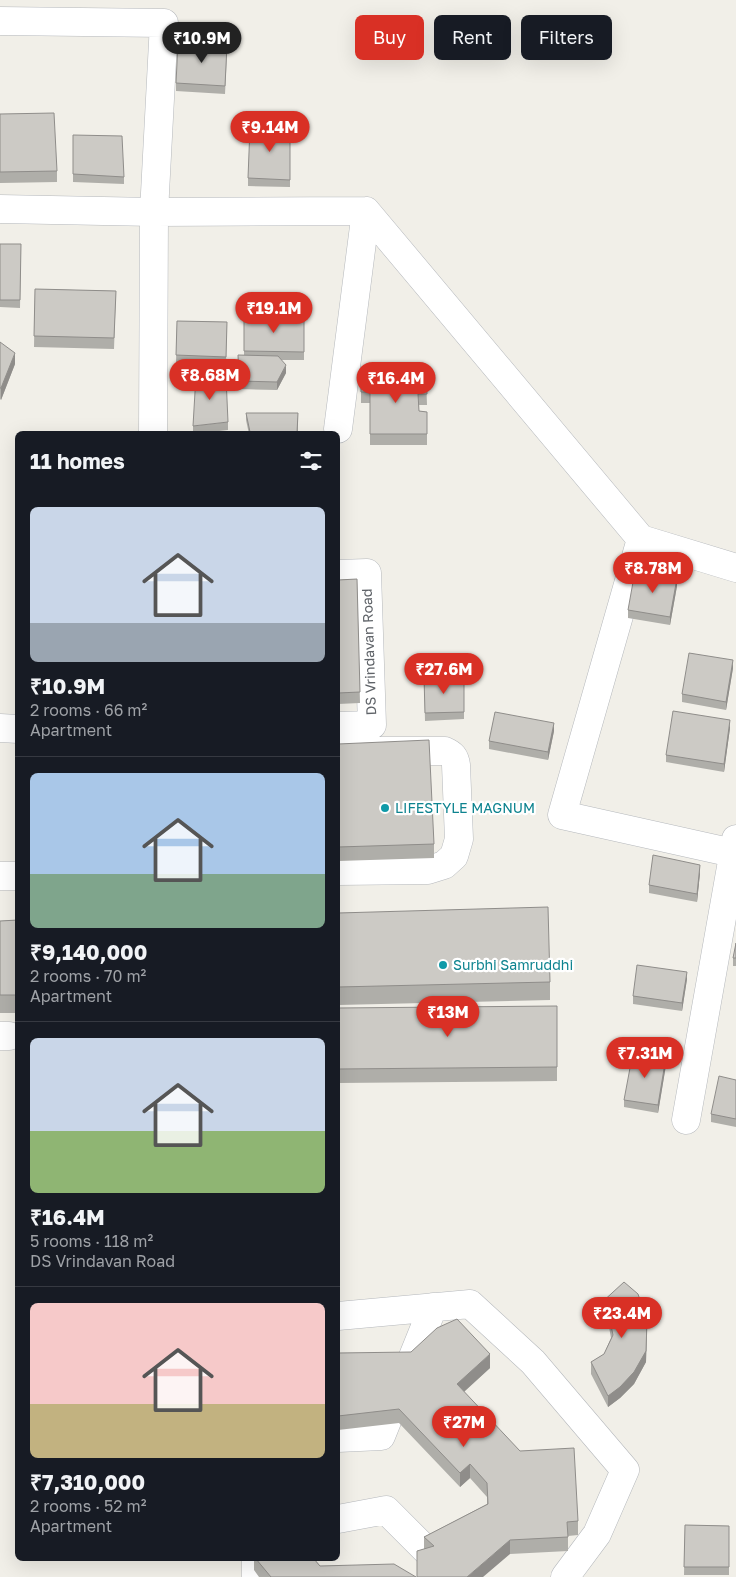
<!DOCTYPE html>
<meta charset="utf-8">
<style>
body{margin:0;font-family:"Golos Text",sans-serif;background:#242831;color:#f1f3f6;height:100vh;display:flex;flex-direction:column;font-size:19px;white-space:nowrap}
*{box-sizing:border-box;margin:0}
p{font-size:16px;color:#9ea1a6}
.icon{flex:none;width:28px;height:28px;fill:none;stroke:currentColor;stroke-width:2;stroke-linecap:round;stroke-linejoin:round}
.map{position:relative;flex:1;overflow:hidden}
.panel{position:absolute;left:15px;top:431px;width:325px;height:1130px;display:flex;flex-direction:column;background:#171b24;border-radius:8px;box-shadow:0 5px 20px #0002}
.panel>*{flex:none}
.hud{position:absolute;left:355px;top:15px;width:305px;height:45px;display:flex;gap:10px}
.price{position:absolute;translate:-50% -42px;padding:0 11px;border-radius:18px;background:#d93025;color:#fff;font-size:16px;line-height:32px;filter:drop-shadow(0 1px 2px #0008)}
.price::after{content:'';position:absolute;left:50%;top:30px;width:15px;height:11px;margin-left:-8px;background:inherit;clip-path:polygon(0 0,100% 0,50% 100%)}
.price.current{background:#222;color:#fff}
ul{padding:0;list-style:none}
li{display:grid;align-content:center;gap:10px;height:265px;padding:0 15px}
li+li{border-top:1px solid #363941}
li span{display:grid;place-items:center;height:155px;border-radius:8px;color:#555}
li>.icon{margin-inline-start:auto}
span .icon{width:90px;height:90px;fill:#fffc;stroke-width:1}
li b{font-size:21px}
h2{display:flex;justify-content:space-between;align-items:center;height:60px;padding:0 15px;font-size:21px}
.pill{padding:0 18px;border-radius:8px;background:#171b24;box-shadow:0 5px 20px #0002;font-size:18px;line-height:45px}
.pill.current{background:#d93025;color:#fff}
.map>svg:first-child{display:block}
</style>
<div class="map">
<svg width="736" height="1577" viewBox="0 0 736 1577">
<rect width="100%" height="100%" fill="#f1efe8"/>
<g fill="none" stroke-linecap="round" stroke-linejoin="round">
<g stroke="#b5b8bc" stroke-width="29">
<path id="minor" d="M0,21L164,23L154,212L153,434
M0,209L154,212L366,211L641,539L736,568
M338,429L366,211
M641,539L562,815L733,853
M338,574L367,573L372,725L338,726
M0,728L18,729
M338,751H445C452,754 455,757 456,765L459,839L454,856L444,865L428,870L338,871
M0,876H18
M0,1036H9
M686,1120L736,839
M338,1316L470,1304L533,1362L625,1470L597,1534L565,1577
M338,1438L381,1436L433,1307
M338,1519L386,1510L453,1577
M256,1577V1559"/>
</g>
<use href="#minor" stroke="#fff" stroke-width="28"/>
</g>
<path fill="#afaea9" d="M227,53L225,94L176,91V83Z
M0,114L57,171V182L0,183Z
M290,126V187L248,186V178Z
M73,135L124,177V184L73,182Z
M0,244H21L20,308L0,307Z
M35,289L116,291L114,349L34,347Z
M244,316L304,317V360H281L286,373L277,390L239,389L238,355H244Z
M177,321L227,322L226,365L176,363Z
M0,342L15,364L1,400L0,399Z
M426,375L427,405H419V411L427,412V445H370V403H361V376Z
M246,413H298V434H249L246,420Z
M228,422V430L193,434V426Z
M357,579L360,703L338,704V580Z
M677,586L670,625L628,618V610Z
M733,668L726,710L682,702V694Z
M424,677L464,678V719L425,721Z
M730,728L724,772L666,762V755Z
M554,731L548,760L489,749V741Z
M338,744L434,844V858L338,861Z
M700,873L697,902L649,893V885Z
M338,913L550,982V1000L338,1005Z
M18,920V1013H0V921Z
M736,943V966H733V958Z
M687,979L682,1011L633,1004V996Z
M338,1008L557,1067V1081L338,1083Z
M666,1065L658,1113L624,1107V1100Z
M736,1080V1127L711,1122V1114Z
M600,1304L647,1331L646,1362L634,1384L620,1398L608,1407L591,1374V1362L604,1354L611,1338L609,1327L600,1315Z
M338,1353L490,1368L464,1392L578,1521V1535L568,1536V1551L510,1554L424,1549V1537L487,1504V1497L470,1478L460,1487L399,1423L338,1430Z
M685,1525L729,1526V1575H684Z
M254,1559H314L320,1566L416,1577H259L254,1570Z"/>
<path fill="#8f8d8a" d="M15,353V364L1,400V388Z
M286,365V373L277,390V382Z
M677,578V586L670,625V617Z
M733,660V668L726,710V702Z
M730,720V728L724,772V764Z
M554,723V731L548,760V752Z
M700,865V873L697,902V894Z
M687,972V979L682,1011V1003Z
M666,1057V1065L658,1113V1105Z
M647,1320L646,1362L634,1384L620,1398L608,1407V1396Z
M490,1354V1368L457,1398V1384Z
M470,1464V1478L460,1487V1473Z
M510,1540V1554L483,1577H467Z"/>
<path fill="#cccac5" stroke="#8f8d8a" d="M178,43L227,45L225,86L176,83Z
M54,113L57,171L0,172V114Z
M290,126V180L248,178L250,127Z
M73,135L122,136L124,177L73,174Z
M0,244H21L20,300H0Z
M35,289L116,291L114,338L34,336Z
M244,316L304,317V352L244,351Z
M177,321L227,322L226,357L176,355Z
M0,342L15,353L1,388H0Z
M238,355L278,356L286,365L277,382L239,381Z
M196,375L226,377L228,422L193,426Z
M426,375L427,394H418L419,411L427,412V434H370V392H361V376Z
M246,413H298L297,433L250,432Z
M635,571L677,578L670,617L628,610Z
M357,579L360,692L338,693V580Z
M689,653L733,660L726,702L682,694Z
M424,677L464,678V712L425,713Z
M673,711L730,720L724,764L666,755Z
M495,712L554,723L548,752L489,741Z
M429,740L434,844L338,847V744Z
M653,855L700,865L697,894L649,885Z
M548,907L550,982L338,987V913Z
M18,920V995H0V921Z
M736,943V958H733Z
M637,965L687,972L682,1003L633,996Z
M557,1006V1067L338,1069V1008Z
M633,1052L666,1057L658,1105L624,1100Z
M719,1076L736,1080V1119L711,1114Z
M624,1282L638,1294L647,1320L646,1351L634,1372L620,1387L608,1396L591,1362L604,1354L613,1335L609,1316L600,1304Z
M457,1319L490,1354L457,1384L520,1451L574,1448L578,1521L567,1522L568,1537L510,1540L467,1577H417V1551L434,1546L424,1537L488,1504L487,1483L470,1464L460,1473L399,1409L338,1416V1353L411,1352L437,1328Z
M685,1525L729,1526V1567H684Z
M256,1559H314L320,1566L394,1564L416,1577H271Z"/>
<g fill="#0f9aa8" stroke="#fff" stroke-width="2">
<circle cx="385" cy="808" r="5"/>
<circle cx="443" cy="965" r="5"/>
</g>
<g text-anchor="middle" stroke-width="4.5" stroke-linejoin="round" paint-order="stroke">
<g font-size="14" fill="#5f6368" stroke="#fff">
<text transform="translate(369 652) rotate(-92)" y="5">DS Vrindavan Road</text>
</g>
<g font-size="14" fill="#0d838f" stroke="#fff" text-anchor="start">
<text x="395" y="813">LIFESTYLE MAGNUM</text>
<text x="453" y="970">Surbhi Samruddhi</text>
</g>
</g>
</svg>
<b class="price current" style="left:202px;top:64px">₹10.9M</b>
<b class="price" style="left:270px;top:153px">₹9.14M</b>
<b class="price" style="left:274px;top:334px">₹19.1M</b>
<b class="price" style="left:210px;top:401px">₹8.68M</b>
<b class="price" style="left:396px;top:404px">₹16.4M</b>
<b class="price" style="left:653px;top:594px">₹8.78M</b>
<b class="price" style="left:444px;top:695px">₹27.6M</b>
<b class="price" style="left:448px;top:1038px">₹13M</b>
<b class="price" style="left:645px;top:1079px">₹7.31M</b>
<b class="price" style="left:622px;top:1339px">₹23.4M</b>
<b class="price" style="left:464px;top:1448px">₹27M</b>
<div class="hud">
<a class="pill current">Buy</a>
<a class="pill">Rent</a>
<a class="pill">Filters</a>
</div>
<section class="panel">
<h2>11 homes<svg class="icon" aria-label="filters" viewBox="0 0 24 24"><path d="M4 7h16M4 17h16"/><circle cx="9" cy="7" r="2"/><circle cx="15" cy="17" r="2"/></svg></h2>
<ul>
<li><span style="background:linear-gradient(#c9d6e8 75%,#9aa5b1 0)"><svg class="icon" aria-label="home" viewBox="0 0 24 24"><path d="M3 11l9-7 9 7M6 9v11h12V9"/></svg></span><div><b>₹10.9M</b><p>2 rooms · 66 m²</p><p>Apartment</p></div></li>
<li><span style="background:linear-gradient(#a9c7e8 65%,#7fa58c 0)"><svg class="icon" aria-label="home" viewBox="0 0 24 24"><path d="M3 11l9-7 9 7M6 9v11h12V9"/></svg></span><div><b>₹9,140,000</b><p>2 rooms · 70 m²</p><p>Apartment</p></div></li>
<li><span style="background:linear-gradient(#c9d6e8 60%,#8fb573 0)"><svg class="icon" aria-label="home" viewBox="0 0 24 24"><path d="M3 11l9-7 9 7M6 9v11h12V9"/></svg></span><div><b>₹16.4M</b><p>5 rooms · 118 m²</p><p>DS Vrindavan Road</p></div></li>
<li><span style="background:linear-gradient(#f6c9c9 65%,#c2b280 0)"><svg class="icon" aria-label="home" viewBox="0 0 24 24"><path d="M3 11l9-7 9 7M6 9v11h12V9"/></svg></span><div><b>₹7,310,000</b><p>2 rooms · 52 m²</p><p>Apartment</p></div></li>
</ul>
</section>
</div>
